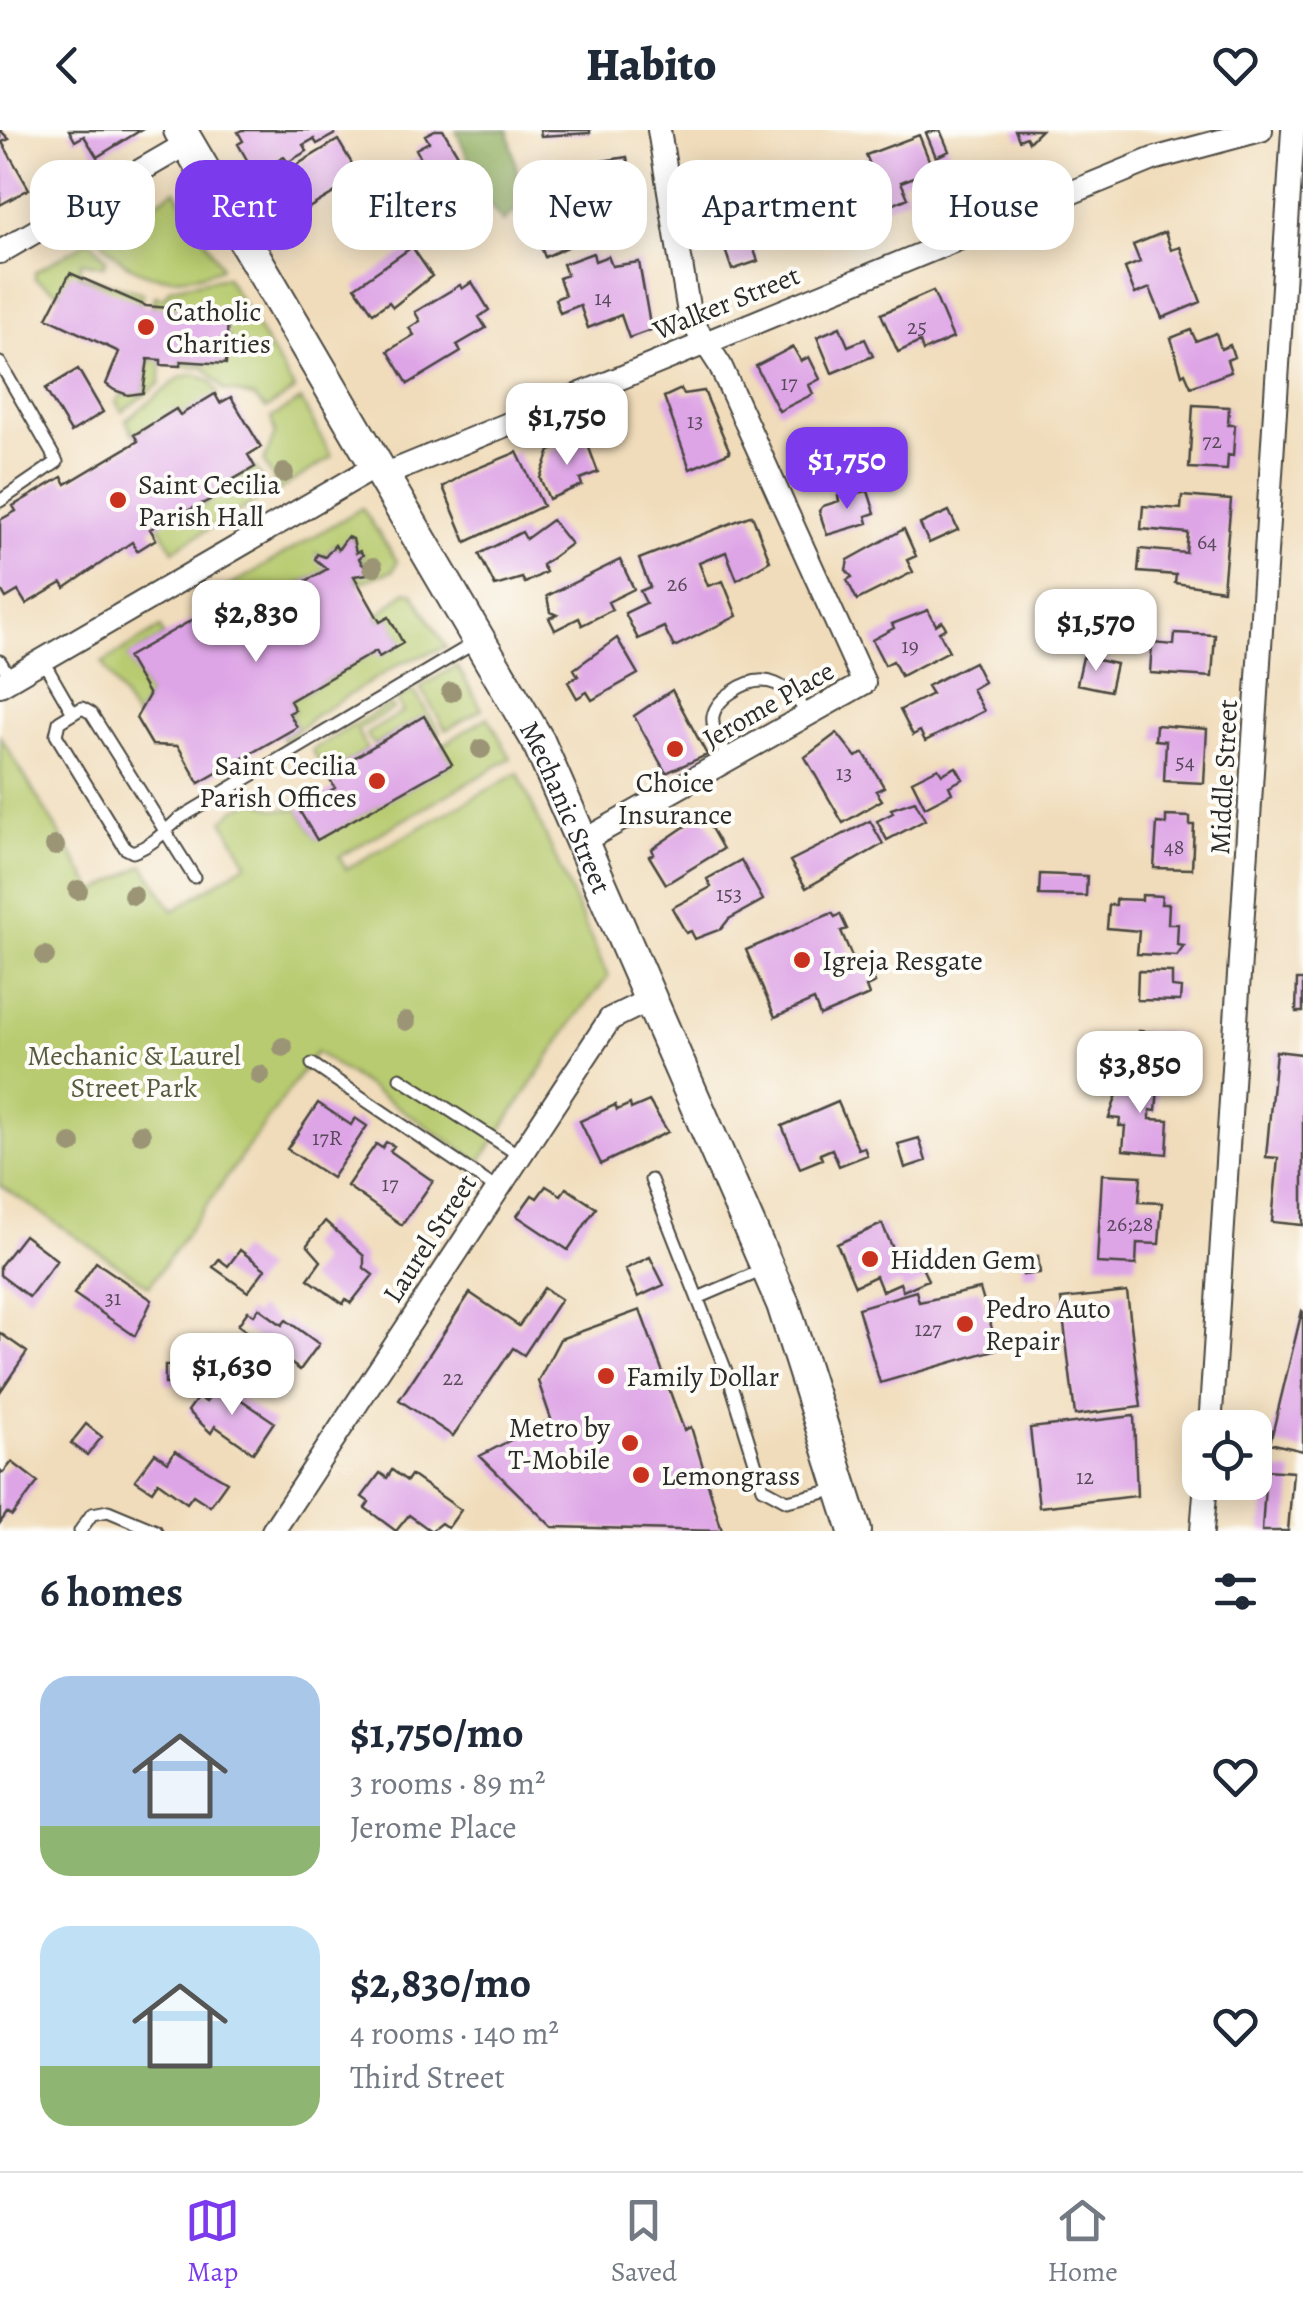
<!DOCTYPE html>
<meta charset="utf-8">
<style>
body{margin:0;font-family:Alegreya,serif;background:#f2f2f3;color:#1f2937;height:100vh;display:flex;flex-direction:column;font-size:38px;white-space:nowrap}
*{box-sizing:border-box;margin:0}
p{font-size:32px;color:#747a83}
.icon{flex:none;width:55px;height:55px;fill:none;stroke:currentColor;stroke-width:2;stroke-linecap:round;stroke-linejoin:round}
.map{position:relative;height:1401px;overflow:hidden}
.details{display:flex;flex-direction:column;background:#fff;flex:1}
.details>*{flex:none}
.banner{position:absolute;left:30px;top:30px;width:1245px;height:90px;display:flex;gap:20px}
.tools{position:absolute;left:1182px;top:1280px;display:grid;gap:20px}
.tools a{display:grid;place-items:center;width:90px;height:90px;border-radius:20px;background:#fff;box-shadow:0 5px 25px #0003;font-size:50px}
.price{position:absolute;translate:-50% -85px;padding:0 22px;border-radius:20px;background:#fff;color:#222;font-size:32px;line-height:65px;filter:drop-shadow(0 2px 5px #0008)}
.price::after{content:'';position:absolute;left:50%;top:60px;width:30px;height:22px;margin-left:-15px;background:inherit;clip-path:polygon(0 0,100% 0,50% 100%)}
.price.active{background:#7c3aed;color:#fff}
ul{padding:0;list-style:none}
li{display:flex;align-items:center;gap:30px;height:250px;padding:0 40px}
li span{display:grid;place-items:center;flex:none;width:280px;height:200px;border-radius:30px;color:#555}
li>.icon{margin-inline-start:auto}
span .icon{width:120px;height:120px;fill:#fffc;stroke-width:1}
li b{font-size:42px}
h2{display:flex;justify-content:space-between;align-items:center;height:120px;padding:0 40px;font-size:42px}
.chip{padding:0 35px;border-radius:30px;background:#fff;box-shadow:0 5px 25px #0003;font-size:35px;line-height:90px}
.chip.active{background:#7c3aed;color:#fff}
header{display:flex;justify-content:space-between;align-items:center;height:130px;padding:0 40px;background:#fff;font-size:45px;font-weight:800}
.tab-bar{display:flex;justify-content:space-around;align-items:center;height:140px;border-top:2px solid #e0e1e3;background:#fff;font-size:28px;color:#747a83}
.tab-bar a{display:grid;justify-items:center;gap:5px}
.tab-bar .active{color:#7c3aed}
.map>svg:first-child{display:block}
</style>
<header><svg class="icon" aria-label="back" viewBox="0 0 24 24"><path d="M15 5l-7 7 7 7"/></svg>Habito<svg class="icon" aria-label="heart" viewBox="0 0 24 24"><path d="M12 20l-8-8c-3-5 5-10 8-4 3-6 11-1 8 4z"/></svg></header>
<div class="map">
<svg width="1303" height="1401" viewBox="0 0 1303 1401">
<rect width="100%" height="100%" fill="#fdfcf7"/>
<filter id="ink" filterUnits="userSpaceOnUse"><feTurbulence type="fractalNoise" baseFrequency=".01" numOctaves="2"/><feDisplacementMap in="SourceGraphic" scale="20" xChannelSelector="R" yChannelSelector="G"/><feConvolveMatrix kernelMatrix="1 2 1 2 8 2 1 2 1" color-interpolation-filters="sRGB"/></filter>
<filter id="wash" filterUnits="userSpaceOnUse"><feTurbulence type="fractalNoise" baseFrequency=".0048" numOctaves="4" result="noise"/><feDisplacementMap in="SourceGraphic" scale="40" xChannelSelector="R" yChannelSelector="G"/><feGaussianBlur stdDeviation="2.25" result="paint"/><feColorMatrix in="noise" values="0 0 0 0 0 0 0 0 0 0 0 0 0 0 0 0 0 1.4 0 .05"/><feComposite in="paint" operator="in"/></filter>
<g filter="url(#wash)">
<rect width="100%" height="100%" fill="#f0dcba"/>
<path fill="#b8cb6f" stroke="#727b4d" stroke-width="2.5" d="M175,60L221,136L220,139C172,156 132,151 100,108Z
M90,110L106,129L104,136L81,132L79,145L143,163L140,174L61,163L35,149V142Z
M226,147L295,260L266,279L254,267L224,260L205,238L180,236L181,231L226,234L229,206L152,177L155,166L164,168L171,158Z
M148,229L161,230L160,253L122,282L116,272L122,264L143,263Z
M196,244L211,251L218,264L180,285L176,280L134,305L126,290L181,247Z
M301,270L332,327L279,360L264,332L275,303L271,288Z
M255,337L270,363L173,420L158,394L182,380L186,385L223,363L220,357Z
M362,378L397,431L393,441L358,453L354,446L370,438L359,428L363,425L356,423L353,409L348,407L338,420L335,415L325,427L317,424L327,439L239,489L222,473L212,479L206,470Z
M406,461L413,463L446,517L401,533L313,587L285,613L282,606L297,597L289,583L295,580L290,571L376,521L380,526L403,513L389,488L380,492L377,486Z
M160,498L164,506L128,527L149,565L136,588L102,533Z
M457,536L482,579L446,600L420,557Z
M414,561L440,603L435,606L423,587L374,615L366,604L403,582L397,570Z
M390,574L393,579L357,600L367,620L327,644L312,620Z
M488,587L511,628L339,727L346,739L518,643L608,847L575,888L480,1032L316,922L149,1156L0,1055V606L95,762L144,735L173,781L247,733L223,691L235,679L256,671L274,679L299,680L317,709L451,634L441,616Z"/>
<path fill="#92af62" stroke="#5e6d46" stroke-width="2.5" d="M456,0H508L524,73L503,92L487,72Z"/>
<g id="blocks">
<path fill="#dea5e6" d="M0,0L9,9L2,12L29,59L0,75Z
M69,0H141L97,27L84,6L75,11Z
M242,0H333L335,4L317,14L314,9L303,15L307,21L288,32L284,27L259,41L255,32L250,35L238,14L243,11L238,2Z
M435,0H443L470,45L427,70L406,35L420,27L416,19L429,12L425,5Z
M540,0H590V3L541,6Z
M940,0L949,21L936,27L926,3Z
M1015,0H1041L1029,12L1026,7L1019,10Z
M919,5L933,40L901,52L908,68L887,77L866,25Z
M338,10L360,47L297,85L275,48Z
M627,27L632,53L615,56L618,71L566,80L561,45L571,44L570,36Z
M821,41L828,59L846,51L854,71L820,85L827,100L808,108L794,74L805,70L797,51Z
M561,83L574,114L545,127L532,95Z
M772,88L778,104L753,117L758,131L732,140L720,105Z
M1165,102L1171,120L1180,117L1201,172L1162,188L1150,158L1135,164L1125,138L1140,132L1133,115Z
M412,117L432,146L393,177L389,172L373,183L355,157Z
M593,123L595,131L608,126L612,136L639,132L651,200L629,208L621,185L588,198L580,175L560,183L555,169L565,165L559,148L567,145L563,134Z
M70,143L146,176L228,183L226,234L181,231L180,236L161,235V230L148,229L143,263L128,265L114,260L106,254L119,222L47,188Z
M472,152L489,180L479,187L486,198L457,215L461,222L408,254L388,221L414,205L409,198L420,191L415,182L460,155L462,159Z
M933,161L953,208L923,221L920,212L898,222L881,184Z
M840,197L848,216L865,209L873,226L832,243L817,207Z
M1191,200L1196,211L1216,203L1221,219L1230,215L1234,227L1227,230L1231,242L1191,257L1185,243L1182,245L1171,208Z
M793,217L801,231L809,227L820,249L809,255L813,264L779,281L756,236Z
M78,239L103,282L71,302L45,259Z
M681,259L684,264L704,261L730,322L690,339L664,267Z
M215,264L220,273L231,267L261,317L248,325L255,337L220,357L224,363L150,399L156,409L137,421L132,412L65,458L62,453L26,474L18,461L6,468L0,458V390L16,381L13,376L62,347L66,354L138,311L134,305L176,279L180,285Z
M1193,275L1229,277L1228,295H1235L1233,326L1228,325L1227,340L1189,338Z
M585,307L598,342L580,349L582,355L549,369L540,348L550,321Z
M517,322L543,376L466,412L443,357L468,342Z
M868,361L875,383L866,386L868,393L827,405L819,381L823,376L839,371L838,366Z
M1182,366L1231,370L1223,460L1175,453L1176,445L1138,442L1140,419L1186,423L1188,403L1141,399L1143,376L1181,379Z
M949,381L958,400L929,413L920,394Z
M752,385L770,431L737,450L726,422L699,433L708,456L723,451L737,486L674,517L664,497L638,509L625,483L646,473L640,461L650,457L639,429Z
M552,390L571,414L542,435L546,442L525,453L522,448L495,456L479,424L522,402L526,409Z
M904,399L916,426L907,430L913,442L857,470L847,450L852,447L846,440L848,430Z
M347,407L353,409L356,423L360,421L363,425L359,428L362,434L370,438L367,444L354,446L380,492L389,487L403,513L379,527L376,521L290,571L295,580L289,583L297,597L199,653L178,616L152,615L136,588L149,565L127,527L222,473L239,489L327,439L315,429L317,424L325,427L335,415L338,420Z
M620,430L634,459L608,472L612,480L582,495L579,488L555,500L549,488L557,485L550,482L547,466Z
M928,480L936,495L942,491L946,498L939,502L949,521L901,546L893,531L885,535L872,510L894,498L892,494Z
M1175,503L1215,505L1212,547L1150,543L1152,513L1174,515Z
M617,508L638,544L592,570L587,562L577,568L568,552L578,546L574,539Z
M1083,527L1116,534L1110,561L1077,554Z
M974,532L984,552L972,559L984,581L925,611L920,601L913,605L900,580L932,564L927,556Z
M672,560L707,625L666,643L634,586Z
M424,586L452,634L317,710L299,680L335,658L327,644Z
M1156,595L1207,599L1204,653L1164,651L1166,611L1155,610Z
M837,603L856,627L864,623L884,657L876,661L882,670L843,693L805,627Z
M956,637L963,649L949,656L952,663L925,677L912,651L938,638L942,644Z
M915,671L925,690L887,710L877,691L893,683L891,679Z
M703,684L723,719L666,754L649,726L654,724L652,719Z
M1166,686L1190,687V695H1194L1192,739L1154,738L1157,693L1166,694Z
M870,691L883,714L806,758L790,731Z
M741,730L763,770L729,789L721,799L695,809L691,801L686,803L672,778L711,757L707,749Z
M1040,744L1087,746L1086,766L1039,765Z
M1142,765L1162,766L1161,774H1169L1168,794H1178L1177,815L1184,816L1177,826L1137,824L1139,801L1107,798L1109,775H1116V769L1142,770Z
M832,783L835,787L840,784L847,799L841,801L859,843L869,839L875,853L866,857L869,865L820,886L814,870L775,887L746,820Z
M1138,841L1172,842V857L1181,858L1180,871L1137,870Z
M1297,850H1303V882H1296Z
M1139,901L1182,904L1180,934L1137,931Z
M1276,921L1301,924L1303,928V1095L1272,1092L1278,1028L1266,1027Z
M1124,944L1151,946L1150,959H1158L1156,981L1150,980V989L1169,990L1167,1024L1123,1020L1125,996H1119L1120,989L1109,988Z
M649,971L668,1002L601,1034L580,991L615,975L617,980L630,974L631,979Z
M838,972L858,1019L864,1017L867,1025L839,1036L832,1019L820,1024L822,1029L800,1038L782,996Z
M318,973L351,995L355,988L367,996L332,1048L287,1019Z
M919,1008L926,1031L905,1038L898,1014Z
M386,1012L394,1016L390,1021L433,1051L402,1095L347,1056L376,1014L382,1018Z
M1102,1044L1141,1046L1139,1072L1162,1073L1159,1114L1137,1113L1136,1135L1097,1133Z
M546,1056L561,1065L566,1058L596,1078L568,1120L517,1086L532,1065L537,1068Z
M325,1091L364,1126V1138L373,1145L351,1173L346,1169L343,1174L308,1149L321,1131L307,1115Z
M882,1094L899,1132L916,1125L928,1150L903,1161L900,1153L882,1161L876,1146L855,1156L837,1114Z
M24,1105L57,1130L29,1167L0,1145V1136Z
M240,1120L265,1139L248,1162L213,1137L219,1129L228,1136Z
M1038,1126L1040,1143L1023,1145L1021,1128Z
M650,1127L664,1155L638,1167L625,1139Z
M96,1132L152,1170L135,1206L74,1164Z
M544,1158L561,1169L524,1225L513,1218L453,1306L399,1270L470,1163L519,1196Z
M980,1159L998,1219L880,1253L858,1178L916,1161L919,1172Z
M1127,1162L1141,1277L1075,1285L1061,1169Z
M259,1178L282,1195L286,1190L319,1214L300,1240L238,1195L248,1181L254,1185Z
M640,1180L684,1300L691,1297L722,1401L552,1397L480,1326L551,1289L538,1251L560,1209Z
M1302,1181L1303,1182V1321L1270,1313Z
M0,1203L27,1222L0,1262Z
M165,1235H200V1254H165Z
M218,1254L274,1292L253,1323L215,1296L211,1303L188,1281L198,1267L206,1272Z
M1134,1286L1137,1366L1039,1377L1030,1298Z
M86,1294L102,1307L87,1325L71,1313Z
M175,1321L227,1352L210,1376L193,1365L187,1373L158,1352L152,1361L135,1350L155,1323L168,1332Z
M12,1332L38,1352L12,1386L7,1383L0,1393V1340L3,1343Z
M392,1340L407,1351L411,1345L461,1380L448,1398L441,1393L431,1401L409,1385L396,1401L365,1378L369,1372L362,1367L380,1343L387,1348Z
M1266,1340L1293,1342L1288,1401H1262Z"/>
</g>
</g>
<g filter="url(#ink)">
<use href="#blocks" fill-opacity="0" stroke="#494640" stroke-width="2.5"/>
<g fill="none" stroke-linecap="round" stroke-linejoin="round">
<g stroke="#494640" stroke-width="15">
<path id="lane" d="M0,233L57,332L0,371
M0,531L11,549
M43,531L73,583
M730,630C723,618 711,601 713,586C715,576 724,567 732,562C766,538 788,556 809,585
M194,747L91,583L82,578L59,592L56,605L125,718L133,722C153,715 164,702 180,688L476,512
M312,934L497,1059
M400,948L519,1025
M651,1050L730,1251L763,1358L787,1371L840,1359
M698,1168L763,1140
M80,1401L92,1384L108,1381L156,1401"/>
</g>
<g stroke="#494640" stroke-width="26">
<path id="street" d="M0,122L188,13
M384,345L1153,29L1261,0
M0,555L378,335
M585,710L864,553L720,235L690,189L659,0
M1210,1298L1293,0
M273,1401L610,889L653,868
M1202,1401L1206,1352"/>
</g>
<g stroke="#494640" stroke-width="36">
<g id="secondary">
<path id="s1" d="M180,0L538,611L783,1174L855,1401"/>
</g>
</g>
<use href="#lane" stroke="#fff" stroke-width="11"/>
<use href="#street" stroke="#fff" stroke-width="22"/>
<use href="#secondary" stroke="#fff" stroke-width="32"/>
</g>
<g fill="#9b9576">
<circle cx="132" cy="104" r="10"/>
<circle cx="284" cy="343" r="10"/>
<circle cx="373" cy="437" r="10"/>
<circle cx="451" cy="562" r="10"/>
<circle cx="481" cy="619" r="10"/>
<circle cx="55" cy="716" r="10"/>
<circle cx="78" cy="760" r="10"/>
<circle cx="133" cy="765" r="10"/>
<circle cx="45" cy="826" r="10"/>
<circle cx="406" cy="891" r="10"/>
<circle cx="283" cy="917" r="10"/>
<circle cx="260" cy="945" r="10"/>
<circle cx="141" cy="1004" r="10"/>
<circle cx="71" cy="1014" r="10"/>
</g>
</g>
<g fill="#c8321e" stroke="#fdfcf7" stroke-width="4">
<circle cx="146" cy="197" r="10"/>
<circle cx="118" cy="370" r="10"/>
<circle cx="675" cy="619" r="10"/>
<circle cx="377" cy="651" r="10"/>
<circle cx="802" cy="830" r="10"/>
<circle cx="870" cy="1129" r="10"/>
<circle cx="965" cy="1194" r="10"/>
<circle cx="606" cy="1246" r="10"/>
<circle cx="630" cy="1313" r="10"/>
<circle cx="641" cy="1345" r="10"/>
</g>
<g text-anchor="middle" stroke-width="8" stroke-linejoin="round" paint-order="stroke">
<g font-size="22" fill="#584a5a">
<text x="603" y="175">14</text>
<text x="917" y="204">25</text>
<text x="789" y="260">17</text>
<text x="695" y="298">13</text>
<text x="1212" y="318">72</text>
<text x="1207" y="419">64</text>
<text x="677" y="461">26</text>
<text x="910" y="523">19</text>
<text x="1185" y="639">54</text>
<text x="844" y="650">13</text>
<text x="1174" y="724">48</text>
<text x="729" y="771">153</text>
<text x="327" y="1015">17R</text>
<text x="390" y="1061">17</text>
<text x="1130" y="1101">26;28</text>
<text x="113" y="1175">31</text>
<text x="928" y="1206">127</text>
<text x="453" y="1255">22</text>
<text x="1085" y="1354">12</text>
</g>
<g font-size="28" fill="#2b2b2b" stroke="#fdfcf7">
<text transform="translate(726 172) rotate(-22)" y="10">Walker Street</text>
<text transform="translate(768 574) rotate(-30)" y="10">Jerome Place</text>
<text transform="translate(1223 647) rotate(-87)" y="10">Middle Street</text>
<text dy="10" stroke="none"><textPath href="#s1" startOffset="780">Mechanic Street</textPath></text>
<text transform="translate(429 1108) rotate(-57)" y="10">Laurel Street</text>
</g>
<g font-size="28" fill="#2b2b2b" stroke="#fdfcf7" text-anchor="start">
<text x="166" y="191">Catholic<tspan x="166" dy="32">Charities</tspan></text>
<text x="138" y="364">Saint Cecilia<tspan x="138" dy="32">Parish Hall</tspan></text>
<text x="357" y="645" text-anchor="end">Saint Cecilia<tspan x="357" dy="32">Parish Offices</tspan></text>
<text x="675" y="662" text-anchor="middle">Choice<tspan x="675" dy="32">Insurance</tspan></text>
<text x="822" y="840">Igreja Resgate</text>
<text x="890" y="1139">Hidden Gem</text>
<text x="985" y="1188">Pedro Auto<tspan x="985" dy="32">Repair</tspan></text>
<text x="626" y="1256">Family Dollar</text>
<text x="610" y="1307" text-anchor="end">Metro by<tspan x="610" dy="32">T-Mobile</tspan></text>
<text x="661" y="1355">Lemongrass</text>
</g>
<g font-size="28" fill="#555b3f" stroke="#fdfcf7">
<text x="134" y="935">Mechanic &amp; Laurel<tspan x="134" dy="32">Street Park</tspan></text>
</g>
</g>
</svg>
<div class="tools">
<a><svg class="icon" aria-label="locate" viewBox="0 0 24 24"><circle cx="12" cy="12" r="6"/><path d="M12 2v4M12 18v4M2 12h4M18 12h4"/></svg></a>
</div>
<b class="price" style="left:567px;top:338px">$1,750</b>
<b class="price active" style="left:847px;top:382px">$1,750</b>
<b class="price" style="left:256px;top:535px">$2,830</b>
<b class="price" style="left:1096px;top:544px">$1,570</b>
<b class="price" style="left:1140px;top:986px">$3,850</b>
<b class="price" style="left:232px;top:1288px">$1,630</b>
<div class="banner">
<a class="chip">Buy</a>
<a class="chip active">Rent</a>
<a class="chip">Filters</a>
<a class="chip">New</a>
<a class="chip">Apartment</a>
<a class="chip">House</a>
</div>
</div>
<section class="details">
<h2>6 homes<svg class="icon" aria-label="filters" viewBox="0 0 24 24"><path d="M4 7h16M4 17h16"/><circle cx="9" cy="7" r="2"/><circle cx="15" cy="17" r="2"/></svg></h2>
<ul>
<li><span style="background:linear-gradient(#a9c7e8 75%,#8fb573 0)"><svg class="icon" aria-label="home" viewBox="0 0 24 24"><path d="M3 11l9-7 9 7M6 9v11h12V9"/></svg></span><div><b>$1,750/mo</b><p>3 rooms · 89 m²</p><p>Jerome Place</p></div><svg class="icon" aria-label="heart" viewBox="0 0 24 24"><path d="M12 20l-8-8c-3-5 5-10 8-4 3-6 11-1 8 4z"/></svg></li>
<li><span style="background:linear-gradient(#bfe0f5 70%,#8fb573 0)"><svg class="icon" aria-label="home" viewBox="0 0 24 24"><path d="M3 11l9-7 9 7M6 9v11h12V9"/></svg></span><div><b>$2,830/mo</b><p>4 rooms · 140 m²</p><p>Third Street</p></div><svg class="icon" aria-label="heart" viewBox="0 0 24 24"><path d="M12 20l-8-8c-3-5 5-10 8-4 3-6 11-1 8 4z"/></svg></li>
</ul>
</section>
<nav class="tab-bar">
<a class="active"><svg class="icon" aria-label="map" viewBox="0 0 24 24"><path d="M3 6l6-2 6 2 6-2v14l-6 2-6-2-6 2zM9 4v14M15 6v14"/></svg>Map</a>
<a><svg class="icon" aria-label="saved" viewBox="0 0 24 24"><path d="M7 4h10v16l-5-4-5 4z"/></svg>Saved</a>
<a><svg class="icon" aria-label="home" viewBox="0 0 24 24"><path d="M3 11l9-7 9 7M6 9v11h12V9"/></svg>Home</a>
</nav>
